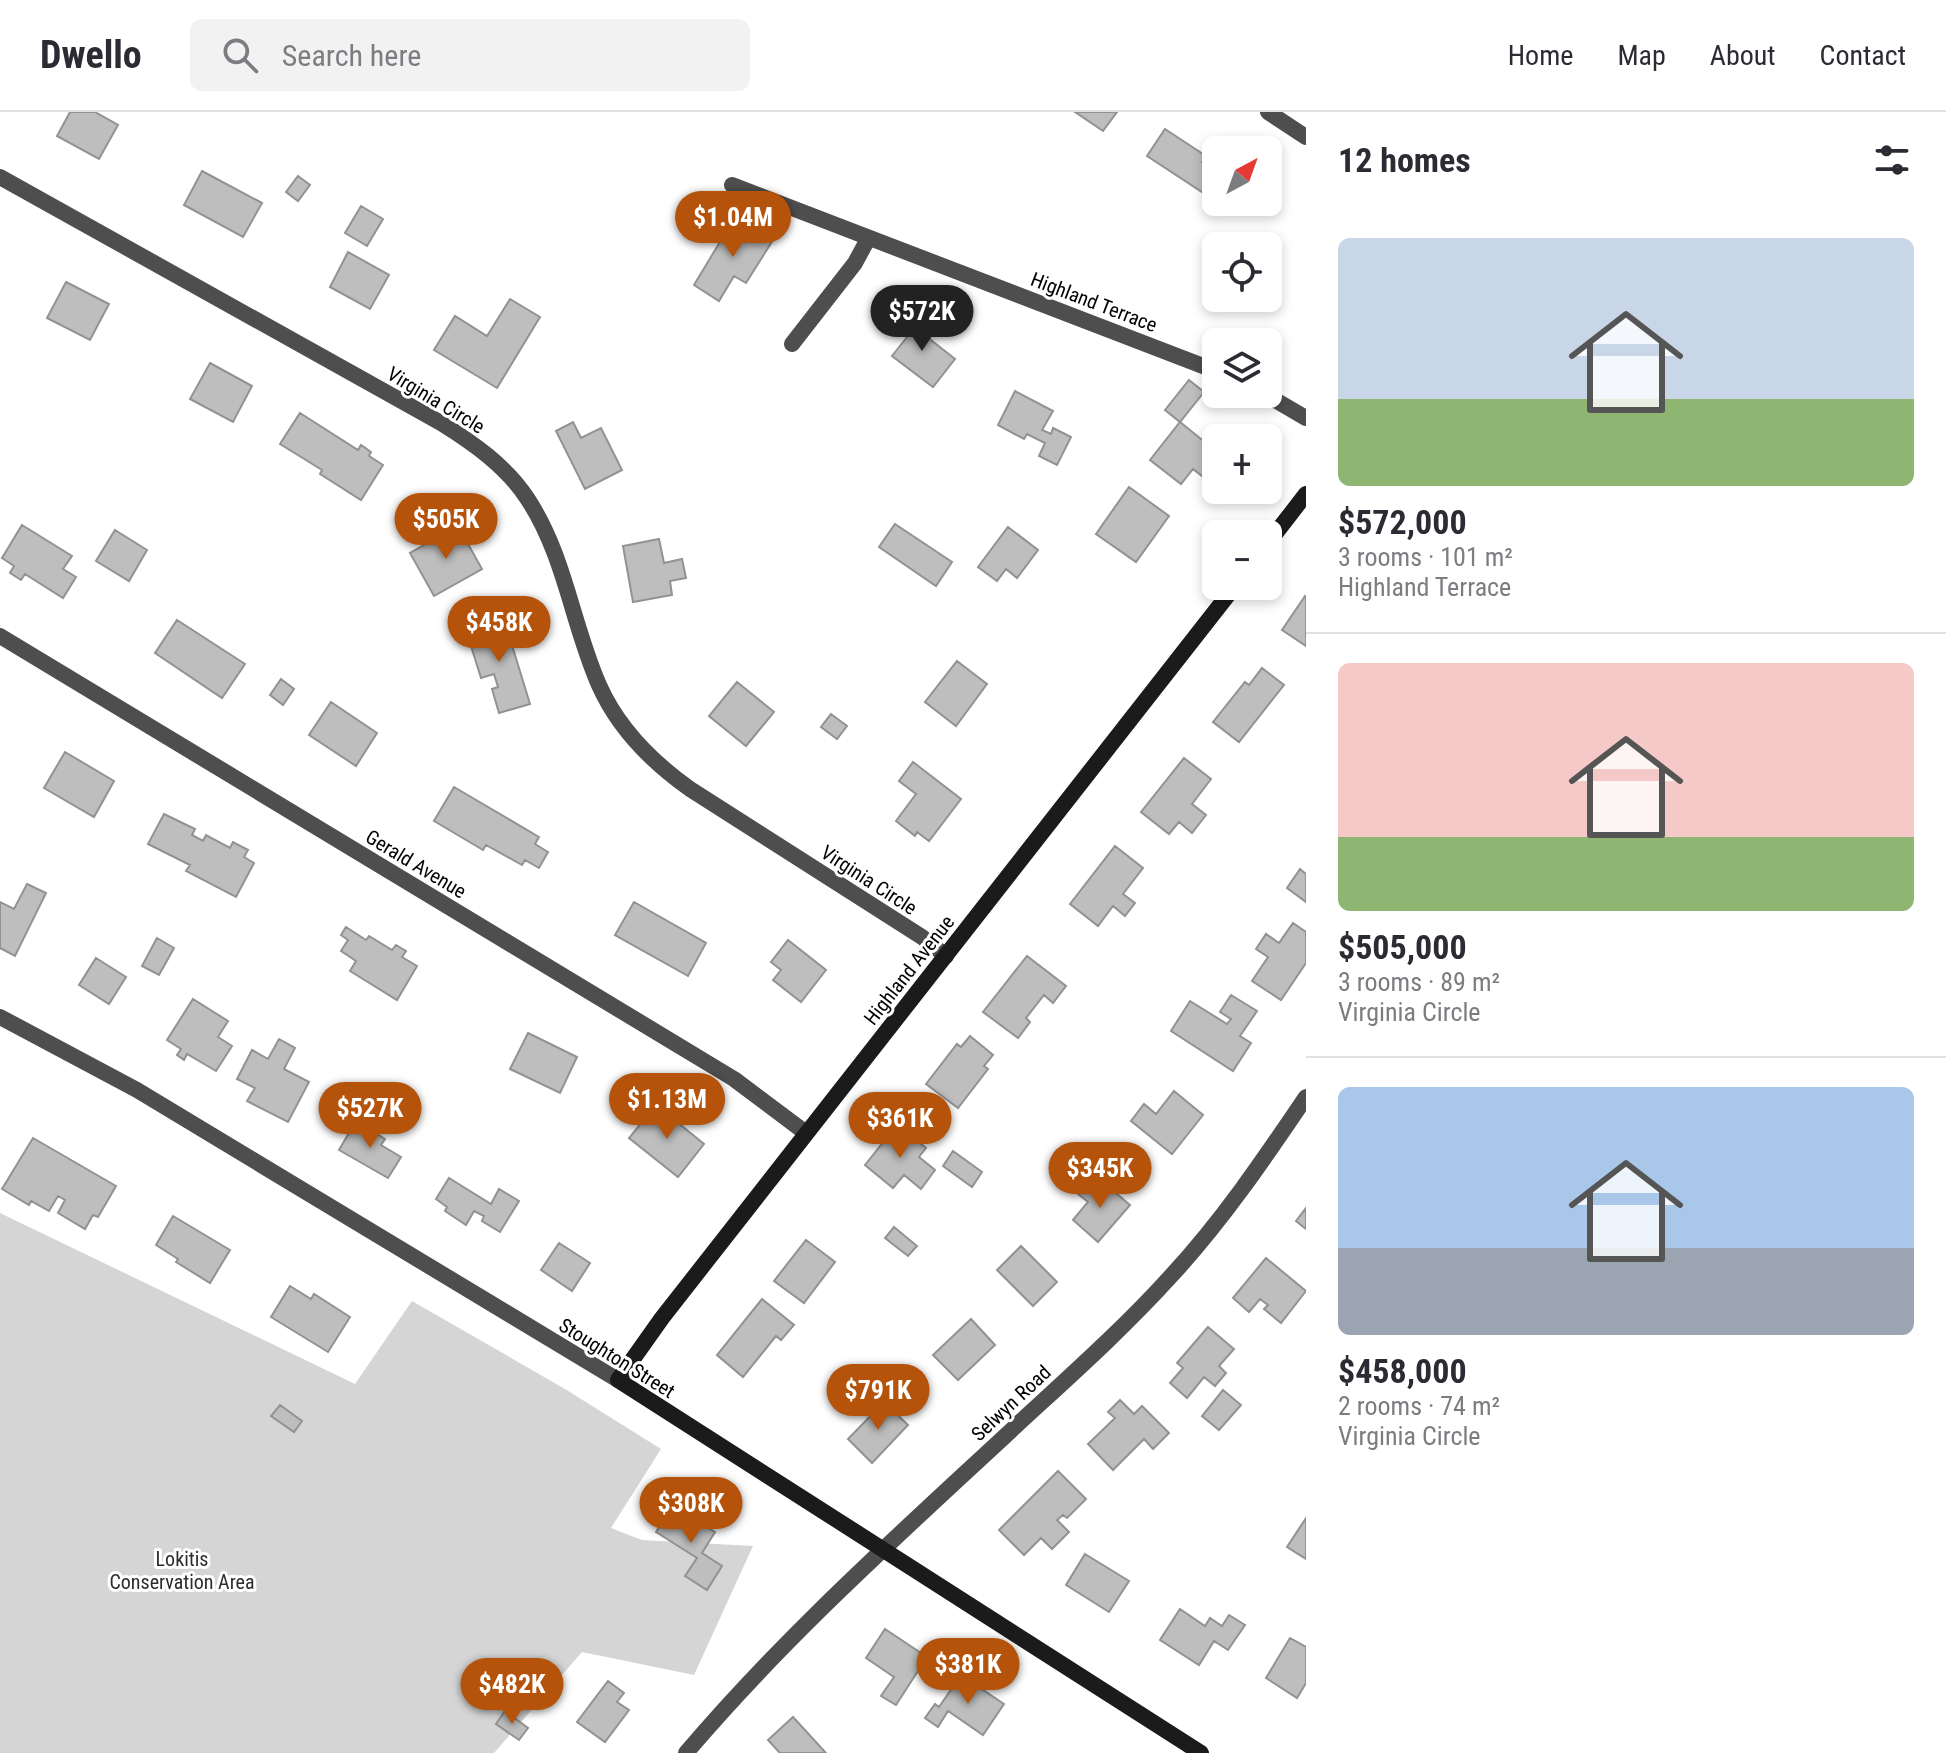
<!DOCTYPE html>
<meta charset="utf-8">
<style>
body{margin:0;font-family:"Roboto Condensed",sans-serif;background:#f2f2f3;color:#2b2b33;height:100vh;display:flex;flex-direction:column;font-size:30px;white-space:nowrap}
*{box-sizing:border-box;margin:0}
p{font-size:26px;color:#7c7c81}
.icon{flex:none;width:44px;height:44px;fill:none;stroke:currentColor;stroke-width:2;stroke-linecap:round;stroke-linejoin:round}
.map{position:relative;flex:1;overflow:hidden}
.sheet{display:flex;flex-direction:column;background:#fff;width:640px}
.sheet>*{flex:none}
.needle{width:52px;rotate:41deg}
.buttons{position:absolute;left:1202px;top:24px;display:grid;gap:16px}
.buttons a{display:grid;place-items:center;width:80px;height:80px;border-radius:12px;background:#fff;box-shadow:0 4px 12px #0003;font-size:40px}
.price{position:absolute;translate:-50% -68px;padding:0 18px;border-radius:28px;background:#b45309;color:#fff;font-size:26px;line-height:52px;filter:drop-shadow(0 2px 4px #0008)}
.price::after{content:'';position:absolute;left:50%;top:48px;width:24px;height:18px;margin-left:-12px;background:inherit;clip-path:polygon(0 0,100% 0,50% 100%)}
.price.selected{background:#222;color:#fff}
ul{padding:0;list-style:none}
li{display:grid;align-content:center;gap:16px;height:424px;padding:0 32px}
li+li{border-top:2px solid #e1e1e2}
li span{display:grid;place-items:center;height:248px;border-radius:12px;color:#555}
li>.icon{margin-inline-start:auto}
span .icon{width:144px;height:144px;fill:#fffc;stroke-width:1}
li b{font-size:34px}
h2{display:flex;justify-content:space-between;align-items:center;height:96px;padding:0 32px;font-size:34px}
header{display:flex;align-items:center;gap:48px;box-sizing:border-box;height:112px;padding:0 40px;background:#fff;border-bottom:2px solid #e1e1e2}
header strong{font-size:38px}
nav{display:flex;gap:44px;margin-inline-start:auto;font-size:28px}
.search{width:560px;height:72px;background:#f2f2f3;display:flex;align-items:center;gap:20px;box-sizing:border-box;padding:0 28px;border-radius:12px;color:#7c7c81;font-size:30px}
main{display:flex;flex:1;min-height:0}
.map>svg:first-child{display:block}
</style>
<header>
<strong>Dwello</strong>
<div class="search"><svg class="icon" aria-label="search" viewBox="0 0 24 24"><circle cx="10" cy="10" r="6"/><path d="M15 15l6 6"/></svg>Search here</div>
<nav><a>Home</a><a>Map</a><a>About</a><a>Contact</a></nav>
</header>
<main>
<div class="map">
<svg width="1306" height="1641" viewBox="0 0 1306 1641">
<rect width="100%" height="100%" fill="#fff"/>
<path fill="#d5d5d5" d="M0,1101L355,1272L412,1189L565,1277L661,1337L611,1416L642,1428L753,1434L694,1563L582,1540L494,1641H0Z"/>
<path fill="#bebebe" stroke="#929292" stroke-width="2" d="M70,0H95L118,13L99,47L57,24Z
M1075,0H1117L1103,19Z
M1165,17L1206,44L1202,50L1216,59L1202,80L1147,44Z
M202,59L262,91L243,125L184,93Z
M298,64L310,73L298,89L286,80Z
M361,94L383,107L367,134L345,121Z
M735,105L773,128L746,171L734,164L719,189L694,173Z
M348,140L389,163L370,197L330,175Z
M66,170L109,192L90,228L47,206Z
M510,187L540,205L497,276L434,238L455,204L487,224Z
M907,204L925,217L922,221L955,247L933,275L892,244L907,225L897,217Z
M210,251L252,274L233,310L190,287Z
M1189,268L1204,280L1180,310L1165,298Z
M1015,279L1053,299L1042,318L1051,322L1053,316L1071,325L1057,353L1039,344L1045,331L1027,322L1024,327L998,313Z
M300,301L358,338L361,333L371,340L369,344L383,353L361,388L320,362L322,358L280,332Z
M573,310L581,326L601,316L622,358L585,377L556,319Z
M1180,310L1211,335L1207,339L1216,346L1202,364L1193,357L1181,372L1150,348Z
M1129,375L1169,404L1136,450L1096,422Z
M895,412L952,450L936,474L879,435Z
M22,413L72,444L63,457L76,465L63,486L25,462L21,468L10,461L14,454L2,446Z
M458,414L482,457L434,484L410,441Z
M1008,415L1038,438L1017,466L1006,457L997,469L978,455Z
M115,418L147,438L129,469L96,449Z
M659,427L664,451L682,447L686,466L670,469L672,483L633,490L623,434Z
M1305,484L1306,485V534L1282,518Z
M504,507L530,592L499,601L492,577L498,575L494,562L481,566L466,518Z
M177,508L245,552L222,586L155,541Z
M957,549L987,572L956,614L925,590Z
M1262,556L1284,573L1239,630L1213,610L1245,570L1249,573Z
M281,567L294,577L283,593L270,583Z
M737,570L774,600L746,634L709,604Z
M331,590L377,621L356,654L309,623Z
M831,602L847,614L837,627L821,615Z
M65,640L114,669L94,705L44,676Z
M1184,646L1211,667L1192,692L1206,703L1192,721L1179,710L1169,722L1141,700Z
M913,650L961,687L929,729L917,720L915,724L896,709L916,682L899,669Z
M454,675L539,725L535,732L548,740L539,756L525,748L522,753L486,733L483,738L434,709Z
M164,702L195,717L192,723L203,729L206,723L230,736L233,730L248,738L244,745L254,751L236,785L186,759L190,753L148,732Z
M1115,734L1143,756L1123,782L1135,791L1125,804L1113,794L1098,814L1070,792Z
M1300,757L1306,762V790L1287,776Z
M27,772L46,781L15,844L0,836V790L14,797Z
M634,790L706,831L688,864L615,823Z
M1293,811L1306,820V851L1281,888L1252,869L1268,845L1256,837L1266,822L1279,831Z
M346,815L366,828L369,824L392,838L396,833L406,839L402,845L417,854L397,888L350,859L356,849L341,839L348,828L341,823Z
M157,826L174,836L159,863L142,854Z
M788,828L826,858L801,890L773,868L781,858L771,850Z
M1027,844L1066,874L1053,891L1044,883L1026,906L1030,910L1018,926L983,900Z
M96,846L126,865L109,892L79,873Z
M1231,883L1257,899L1240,924L1251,931L1233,959L1171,919L1190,889L1227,912L1231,907L1220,900Z
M193,887L228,909L218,925L232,934L216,959L187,942L184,948L177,943L181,937L167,928Z
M528,921L577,945L560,981L510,957Z
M970,924L993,943L984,954L988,957L958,996L926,972L957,932L961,935Z
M279,927L295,936L284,957L309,970L288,1010L247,989L255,976L237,967L252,938L268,947Z
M1174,979L1203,1003L1172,1042L1131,1009L1144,992L1156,1002Z
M656,993L704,1032L678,1065L629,1026Z
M356,1009L385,1027L381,1033L401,1045L388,1066L339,1038Z
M897,1013L926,1036L919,1045L935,1058L921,1077L904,1063L893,1076L865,1053Z
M33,1026L116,1074L98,1105L93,1103L85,1117L58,1101L65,1088L58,1084L49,1099L31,1089L29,1093L2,1077Z
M953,1039L982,1060L972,1075L943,1054Z
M449,1066L491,1092L499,1077L519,1089L500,1120L482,1109L484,1104L474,1099L466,1113L445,1099L447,1095L436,1087Z
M1103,1070L1130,1093L1098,1130L1073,1108L1088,1090L1078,1082L1087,1072L1096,1079Z
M1306,1096V1117L1296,1109Z
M173,1104L230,1138L210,1171L176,1150L178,1147L156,1133Z
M894,1115L917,1134L908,1144L885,1126Z
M806,1128L835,1150L804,1191L774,1169Z
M559,1131L590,1151L572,1179L541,1158Z
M1021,1134L1057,1170L1033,1194L997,1158Z
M1266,1146L1306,1179L1281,1211L1264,1197L1268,1193L1260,1187L1249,1200L1233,1186Z
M290,1174L311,1187L314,1182L350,1205L328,1240L271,1205Z
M762,1187L794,1213L781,1228L776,1224L743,1265L717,1243Z
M971,1207L995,1233L958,1268L933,1243Z
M1208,1215L1234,1237L1219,1254L1226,1261L1215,1274L1204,1265L1187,1286L1170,1271L1183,1256L1177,1251Z
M1223,1278L1241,1293L1219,1318L1202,1304Z
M1120,1288L1134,1302L1142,1294L1169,1321L1153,1337L1144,1327L1113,1358L1088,1332L1115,1306L1108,1300Z
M884,1290L908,1313L872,1351L848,1327Z
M280,1293L302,1309L294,1320L271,1304Z
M1058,1359L1086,1387L1067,1406L1063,1403L1057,1408L1069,1420L1052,1437L1041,1426L1024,1443L999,1418Z
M672,1394L715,1420L702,1441L722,1454L707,1478L685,1464L697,1446L656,1420Z
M1306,1406V1447L1287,1435Z
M1085,1442L1129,1469L1109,1500L1066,1473Z
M1180,1497L1205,1514L1210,1506L1222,1514L1229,1503L1245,1513L1228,1538L1214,1529L1199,1553L1160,1528Z
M885,1517L927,1545L896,1593L881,1584L894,1565L866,1546Z
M1290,1526L1306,1535V1571L1297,1586L1266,1566Z
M961,1563L1004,1592L983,1623L948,1599L938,1615L925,1606L935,1592L939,1595Z
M608,1569L624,1581L617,1590L629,1598L605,1630L577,1610Z
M505,1599L528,1616L519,1628L496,1612Z
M793,1605L826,1641H780L768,1628Z"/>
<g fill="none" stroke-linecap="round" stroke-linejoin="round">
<path stroke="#4e4e4e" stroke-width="16" d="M1268,0L1306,25
M0,65L441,311C473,331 506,354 527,386C565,443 572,512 599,573C618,616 652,650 690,677L922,825L946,844
M732,73L1216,259
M792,232L855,151L868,127
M1265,282L1306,306
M0,524L734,967L806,1021
M0,905L137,978L618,1268
M686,1641C787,1522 904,1418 1018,1312C1070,1264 1123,1217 1171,1164C1222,1109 1264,1047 1306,985"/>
<path stroke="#1b1b1b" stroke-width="16" d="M1268,431L1306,382
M1201,1641L618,1268L662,1206L1235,474"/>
</g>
<g text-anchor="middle" stroke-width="6" stroke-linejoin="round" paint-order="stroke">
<g font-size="20" fill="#000" stroke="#fff">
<text transform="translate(1094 190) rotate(21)" y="7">Highland Terrace</text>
<text transform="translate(436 288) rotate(31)" y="7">Virginia Circle</text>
<text transform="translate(416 752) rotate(31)" y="7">Gerald Avenue</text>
<text transform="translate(869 768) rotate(33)" y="7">Virginia Circle</text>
<text transform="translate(909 858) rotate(-52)" y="7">Highland Avenue</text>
<text transform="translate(617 1246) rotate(32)" y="7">Stoughton Street</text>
<text transform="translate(1011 1291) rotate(-43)" y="7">Selwyn Road</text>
</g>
<g font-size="20" fill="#2c2c2c" stroke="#fff">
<text x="182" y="1454">Lokitis<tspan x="182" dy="23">Conservation Area</tspan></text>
</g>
</g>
</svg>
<div class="buttons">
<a><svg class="needle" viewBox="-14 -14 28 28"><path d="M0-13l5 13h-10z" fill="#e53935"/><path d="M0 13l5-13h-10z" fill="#7c7c81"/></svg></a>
<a><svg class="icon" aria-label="locate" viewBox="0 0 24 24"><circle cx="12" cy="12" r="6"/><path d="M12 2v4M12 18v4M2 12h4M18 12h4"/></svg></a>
<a><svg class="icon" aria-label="layers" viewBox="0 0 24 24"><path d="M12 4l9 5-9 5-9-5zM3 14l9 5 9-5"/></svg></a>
<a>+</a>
<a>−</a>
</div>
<b class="price" style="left:733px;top:147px">$1.04M</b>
<b class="price selected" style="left:922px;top:241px">$572K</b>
<b class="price" style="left:446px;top:449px">$505K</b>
<b class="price" style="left:499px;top:552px">$458K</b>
<b class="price" style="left:667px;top:1029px">$1.13M</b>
<b class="price" style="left:370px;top:1038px">$527K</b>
<b class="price" style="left:900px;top:1048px">$361K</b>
<b class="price" style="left:1100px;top:1098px">$345K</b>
<b class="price" style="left:878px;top:1320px">$791K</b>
<b class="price" style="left:691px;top:1433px">$308K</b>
<b class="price" style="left:968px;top:1594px">$381K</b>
<b class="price" style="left:512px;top:1614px">$482K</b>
</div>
<section class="sheet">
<h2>12 homes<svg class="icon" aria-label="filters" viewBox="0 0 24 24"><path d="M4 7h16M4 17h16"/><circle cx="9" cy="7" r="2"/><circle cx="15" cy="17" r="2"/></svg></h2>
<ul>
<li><span style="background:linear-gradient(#c9d6e8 65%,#8fb573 0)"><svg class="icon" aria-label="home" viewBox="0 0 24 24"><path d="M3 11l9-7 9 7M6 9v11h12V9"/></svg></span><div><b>$572,000</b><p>3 rooms · 101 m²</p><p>Highland Terrace</p></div></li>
<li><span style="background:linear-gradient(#f6c9c9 70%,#8fb573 0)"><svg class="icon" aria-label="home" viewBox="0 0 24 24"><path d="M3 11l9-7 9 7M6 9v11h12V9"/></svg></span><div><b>$505,000</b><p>3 rooms · 89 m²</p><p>Virginia Circle</p></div></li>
<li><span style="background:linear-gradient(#a9c7e8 65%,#9aa5b1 0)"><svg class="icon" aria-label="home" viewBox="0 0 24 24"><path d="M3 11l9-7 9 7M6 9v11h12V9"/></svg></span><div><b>$458,000</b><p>2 rooms · 74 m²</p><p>Virginia Circle</p></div></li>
</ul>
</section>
</main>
